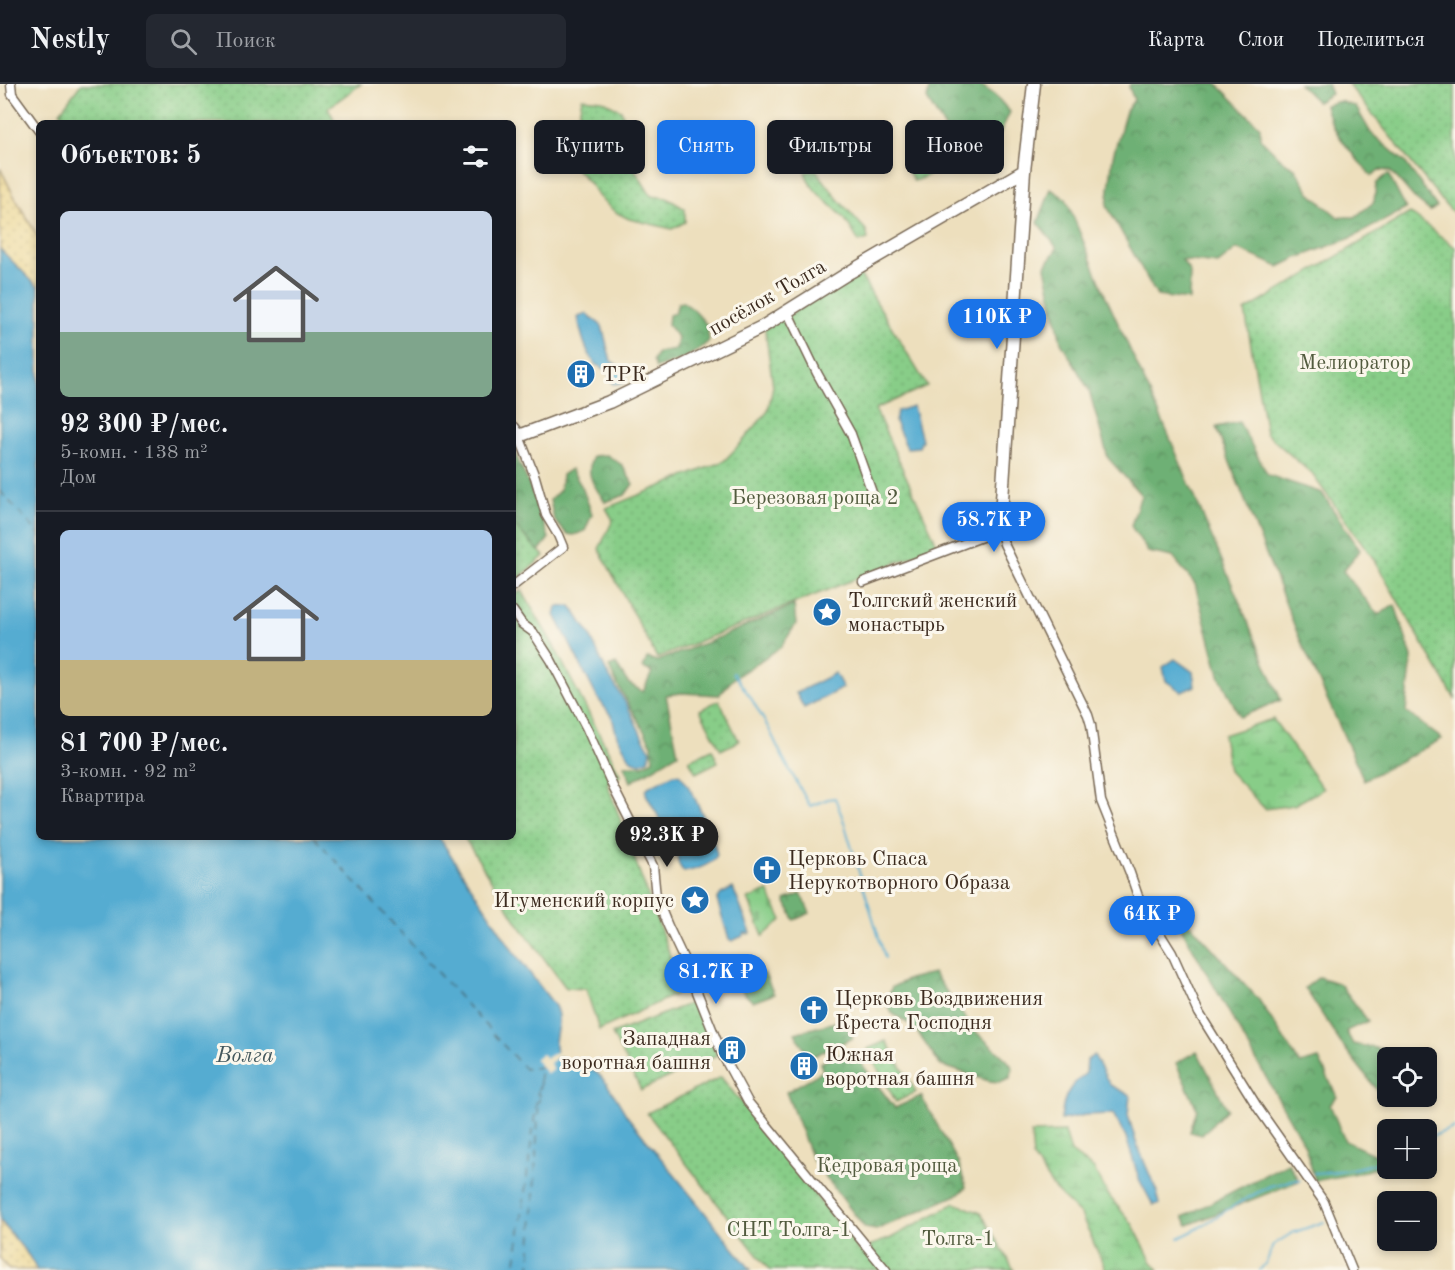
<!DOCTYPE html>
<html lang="ru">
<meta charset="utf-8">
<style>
body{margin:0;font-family:"Old Standard TT",serif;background:#242831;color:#f1f3f6;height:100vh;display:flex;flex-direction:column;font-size:22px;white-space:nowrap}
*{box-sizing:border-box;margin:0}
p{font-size:20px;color:#9ea1a6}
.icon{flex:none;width:33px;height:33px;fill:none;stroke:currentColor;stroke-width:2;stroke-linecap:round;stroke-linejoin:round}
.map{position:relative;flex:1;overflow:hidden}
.sheet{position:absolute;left:36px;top:36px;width:480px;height:720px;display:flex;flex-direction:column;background:#171b24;border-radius:9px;box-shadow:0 3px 9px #0003}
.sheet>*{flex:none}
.top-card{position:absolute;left:534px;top:36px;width:570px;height:54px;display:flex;gap:12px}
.buttons{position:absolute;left:1377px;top:963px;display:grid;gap:12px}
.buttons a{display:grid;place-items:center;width:60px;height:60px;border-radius:9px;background:#171b24;box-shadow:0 3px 9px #0003;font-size:30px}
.price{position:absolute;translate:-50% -51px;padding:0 14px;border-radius:21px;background:#1a73e8;color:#fff;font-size:20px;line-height:39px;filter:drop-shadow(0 2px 3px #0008)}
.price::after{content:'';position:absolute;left:50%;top:36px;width:18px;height:14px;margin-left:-9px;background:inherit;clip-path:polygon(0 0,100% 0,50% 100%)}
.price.active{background:#222;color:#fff}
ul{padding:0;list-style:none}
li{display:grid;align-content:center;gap:12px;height:318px;padding:0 24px}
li+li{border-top:2px solid #363941}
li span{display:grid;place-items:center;height:186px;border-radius:9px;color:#555}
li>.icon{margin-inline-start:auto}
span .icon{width:108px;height:108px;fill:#fffc;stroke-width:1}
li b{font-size:26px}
h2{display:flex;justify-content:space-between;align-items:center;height:72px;padding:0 24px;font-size:26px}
.chip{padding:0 21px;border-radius:9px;background:#171b24;box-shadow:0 3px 9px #0003;font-size:21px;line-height:54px}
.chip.active{background:#1a73e8;color:#fff}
header{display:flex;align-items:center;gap:36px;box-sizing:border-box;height:84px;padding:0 30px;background:#171b24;border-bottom:2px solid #363941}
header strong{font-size:28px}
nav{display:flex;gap:33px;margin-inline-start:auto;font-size:21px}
.search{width:420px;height:54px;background:#242831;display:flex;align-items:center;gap:15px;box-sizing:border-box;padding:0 21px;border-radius:9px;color:#9ea1a6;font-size:22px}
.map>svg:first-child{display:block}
</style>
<header>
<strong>Nestly</strong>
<div class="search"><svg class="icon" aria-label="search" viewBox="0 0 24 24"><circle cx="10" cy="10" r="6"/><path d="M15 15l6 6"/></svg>Поиск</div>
<nav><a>Карта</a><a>Слои</a><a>Поделиться</a></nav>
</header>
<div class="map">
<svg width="1455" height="1186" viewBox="0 0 1455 1186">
<defs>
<pattern id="grass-dots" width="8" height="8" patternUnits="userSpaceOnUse" patternTransform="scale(1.5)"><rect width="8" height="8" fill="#88cd88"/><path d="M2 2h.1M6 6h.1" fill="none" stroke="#76b075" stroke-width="1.8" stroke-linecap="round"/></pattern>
<pattern id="forest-crowns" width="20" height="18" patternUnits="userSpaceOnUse" patternTransform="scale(1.5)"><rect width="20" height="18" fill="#6eb074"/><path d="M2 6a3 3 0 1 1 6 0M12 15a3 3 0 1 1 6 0" fill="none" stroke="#5c8f5f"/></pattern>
<pattern id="wetland-marsh" width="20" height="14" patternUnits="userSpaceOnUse" patternTransform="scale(1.5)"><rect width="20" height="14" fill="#88cd88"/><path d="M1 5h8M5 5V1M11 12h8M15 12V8" fill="none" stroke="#76b075"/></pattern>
<pattern id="sand-dots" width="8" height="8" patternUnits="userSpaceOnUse" patternTransform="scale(1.5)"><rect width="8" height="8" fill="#eeda9e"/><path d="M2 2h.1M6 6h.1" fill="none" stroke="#cdbb88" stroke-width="1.8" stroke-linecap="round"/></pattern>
<pattern id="cemetery-stones" width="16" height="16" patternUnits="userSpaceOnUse" patternTransform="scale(1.5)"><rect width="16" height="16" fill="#88cd88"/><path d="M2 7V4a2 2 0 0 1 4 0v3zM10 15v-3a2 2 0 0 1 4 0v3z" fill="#76b075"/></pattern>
</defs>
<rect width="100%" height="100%" fill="#fbf7ec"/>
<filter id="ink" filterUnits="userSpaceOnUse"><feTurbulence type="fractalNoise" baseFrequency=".0167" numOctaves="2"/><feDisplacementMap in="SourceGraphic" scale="12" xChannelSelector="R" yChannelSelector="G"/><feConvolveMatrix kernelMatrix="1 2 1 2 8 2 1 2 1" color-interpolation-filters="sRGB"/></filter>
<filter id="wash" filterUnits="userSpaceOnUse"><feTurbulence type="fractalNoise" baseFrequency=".008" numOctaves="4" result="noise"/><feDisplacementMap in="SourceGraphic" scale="24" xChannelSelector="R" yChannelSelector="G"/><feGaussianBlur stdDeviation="1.35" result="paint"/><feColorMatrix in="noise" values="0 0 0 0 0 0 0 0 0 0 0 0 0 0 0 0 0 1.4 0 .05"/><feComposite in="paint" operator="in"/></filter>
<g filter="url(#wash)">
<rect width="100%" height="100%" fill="#eddfbd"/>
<path fill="url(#grass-dots)" stroke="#627c53" stroke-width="1.5" d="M81,0H361L328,24L336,39H72L60,28Z
M1348,0H1455V130L1444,119Z
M582,14L602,16L621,26L631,51L625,70L651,112L667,114L685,125V138L672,145L629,135L615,128L599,113L590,100L572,80L563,55H575L582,54L578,35Z
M926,51L940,59L948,73C939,86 929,92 914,97L907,85L922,73L916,60Z
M816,86L837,114L866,146L868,155L859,158C854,150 849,140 843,133C828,116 813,111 805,88Z
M1410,129L1455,163V615L1373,474L1312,390L1266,349L1245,227Z
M859,189L927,302L875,325L938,462L657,574L599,465L613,436L606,424L724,377L742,358L768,327L773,302L765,245Z
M513,440L544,472L513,499Z
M522,507L554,562L621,692L607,699L683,907L599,946L586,905L566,904L517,838L464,753H513V511Z
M719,616L739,657L721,666L700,626Z
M712,665L718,678L696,689L689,676Z
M696,917L717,971L641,1006L612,950Z
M886,957L916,1008L896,1018L867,965Z
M721,993L862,1170L872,1166L869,1162L891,1154L955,1119L981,1129L1014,1186H769L647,1029Z"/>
<path fill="url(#forest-crowns)" stroke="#546d49" stroke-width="1.5" d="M930,0H979L995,11L1010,28L996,58L967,65L949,51L927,15Z
M1130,0H1217L1260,43V54L1284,78L1295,84L1311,110L1338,133H1355L1374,118L1376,100L1388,90L1406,125L1351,154L1297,174L1279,183L1237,165L1218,180L1182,176L1190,188L1189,216L1157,212L1107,122L1113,72L1126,27L1134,16L1129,3Z
M1299,0H1327L1331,10L1317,18Z
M1340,17L1356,23L1371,49L1405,78L1437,123L1430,127L1416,116L1397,94L1389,87L1379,86L1371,92C1354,71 1331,48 1325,21Z
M1051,105L1066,115L1107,215L1163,338L1281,616L1240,633L1219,591L1195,500L1173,473L1148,468L1131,442L1141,411L1108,374L1089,306L1061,258L1045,183L1057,164L1038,139Z
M683,218L694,226L707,241L709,257C693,272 677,278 656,284L653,276L658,268L676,265L678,254L668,241L669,231L675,229L678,219Z
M1239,338L1268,391L1322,409L1360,466L1343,487L1378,531L1395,521L1412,573L1406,628L1442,655L1364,696L1298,551L1216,343Z
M513,366L529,400L549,454L539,467L513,440Z
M607,371L622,381L633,400L625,411L605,418C595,402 584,392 593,372Z
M571,385L582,403L592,430L585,447L574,451L567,450L554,436L550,416L560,406L562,391Z
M794,521L796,540L781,563L734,594L719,611L682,609L666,611L678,670L631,698L624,681H643L653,676L652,661L617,600L609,583L616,580L628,599L643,608L652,588L643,584L647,574L657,577L708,558Z
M801,810L810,829L794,836L785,816Z
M1176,824L1259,916L1300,980L1319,975L1337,1013L1330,1021L1345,1057L1375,1071L1387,1064V1080L1362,1088L1315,1097L1305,1062L1172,828Z
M764,889L774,910L753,918L743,908L740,898Z
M933,889L975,947L1007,976L1013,984L1010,994L999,998L989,997L940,981L914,943L893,930L888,923V911L892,903L909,895Z
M1319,893L1340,900L1368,937L1346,947L1353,960L1387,966L1396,973L1388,974L1387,1004L1378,1007L1340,958L1305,904Z
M843,936L853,954L809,974L795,949Z
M851,966L895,1024L921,1012L958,1078L966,1103L959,1110L876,1146L865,1144L812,1075L786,1008L823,987L820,979Z
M1197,967L1227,1025L1202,1051L1190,1048L1197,1025L1176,979Z
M1288,1079L1299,1097L1188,1141L1183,1133Z"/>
<path fill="url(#wetland-marsh)" stroke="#627c53" stroke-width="1.5" d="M1273,635L1323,705L1294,721L1265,725L1229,687L1223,651Z
M1065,1048L1071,1068L1094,1085L1109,1112L1133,1141L1152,1178L1159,1186H1106L1081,1131L1055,1106L1033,1074L1031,1049Z"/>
<path fill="url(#sand-dots)" stroke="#94825e" stroke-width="1.5" d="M0,84L14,112L39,155V204L0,165Z
M0,1136L29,1172L37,1186H9L0,1174Z"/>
<path fill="url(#cemetery-stones)" stroke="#627c53" stroke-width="1.5" d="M768,807L782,836L763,852L748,815Z"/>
<path fill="#54acd1" stroke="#486b78" stroke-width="1.5" d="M0,165L39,204V753H439L513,867L555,922C564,940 551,954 556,968C560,978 588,982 597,989C609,999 619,1019 627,1032L751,1186H37L29,1172L0,1136Z
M587,230L602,242L611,277L619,282L627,292L625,299L613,300C608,289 607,284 596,281C585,266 581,251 578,233Z
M913,322L922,356L919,363L907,364L895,338L897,327Z
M571,522L590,551L606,587L627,621L643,654L651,667L648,676L640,679L631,676L617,652L612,633L597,613L555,531L557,523Z
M1175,575L1193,588L1195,602L1182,608L1166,597L1163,583Z
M835,589L843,604L804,624L796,609Z
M674,690H679C691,700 714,755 717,771C711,782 695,786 684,788C678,781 677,777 678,768L646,710V706L648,703Z
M733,804L751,849L748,850L745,849L743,852L732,857L729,855L717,816L721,810Z
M1094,971L1110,1001L1130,1011L1128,1031L1136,1058L1157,1108L1160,1120L1153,1121L1139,1095L1126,1053L1113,1030L1085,1031L1061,1036C1063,1013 1068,1003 1086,989L1087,976Z"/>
<path fill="#eddfbd" d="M559,966L562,970L550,979L553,986L547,990L535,975L542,970L546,974Z"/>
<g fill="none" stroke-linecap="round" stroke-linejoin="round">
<path stroke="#54acd1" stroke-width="2" d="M733,589L751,614L769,645L783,674L810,722L828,715L835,714L843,735L885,874
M1426,1055L1455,1043
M1314,1089C1339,1088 1364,1084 1388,1075
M1179,1154L1197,1145L1240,1118L1270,1102L1283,1099L1291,1096H1300
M1260,1186L1267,1177L1273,1161L1292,1149L1324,1138"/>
<path stroke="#44585d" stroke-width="1.5" stroke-dasharray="8 6" stroke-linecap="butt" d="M0,407L39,450
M314,753L525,985L541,983L515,1186
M530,1186L540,995"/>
</g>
</g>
<g filter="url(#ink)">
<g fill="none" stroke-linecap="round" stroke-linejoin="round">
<g stroke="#796956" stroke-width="11">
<path id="street" d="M11,0L12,10L39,47
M787,227L817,289L851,350L874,414
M863,498L1000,446L1004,460L1088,631L1091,641L1101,717L1130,789L1140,818L1172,869L1199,929L1258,1024L1324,1118L1352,1186
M513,502L563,463L558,451L546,431L535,393L519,352
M513,527L522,540L533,548L551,576L587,645L614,705L653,782L656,813L668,842L685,878L722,970L748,1018L886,1186"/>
</g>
<g stroke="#796956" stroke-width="15">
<path id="secondary" d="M513,344L519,352L609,318L762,243L850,188L1024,87
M1000,446L1024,87L1034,0"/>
</g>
<use href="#street" stroke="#fff" stroke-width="8"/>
<use href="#secondary" stroke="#fff" stroke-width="12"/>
</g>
</g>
<defs>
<g id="building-disc" transform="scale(1.5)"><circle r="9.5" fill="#1f6fb2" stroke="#fbf7ec"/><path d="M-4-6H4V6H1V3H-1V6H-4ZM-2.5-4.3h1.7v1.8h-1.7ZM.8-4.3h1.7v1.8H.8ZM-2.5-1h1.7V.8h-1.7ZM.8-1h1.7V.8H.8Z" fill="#fff"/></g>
<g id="sight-disc" transform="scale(1.5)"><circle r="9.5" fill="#1f6fb2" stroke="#fbf7ec"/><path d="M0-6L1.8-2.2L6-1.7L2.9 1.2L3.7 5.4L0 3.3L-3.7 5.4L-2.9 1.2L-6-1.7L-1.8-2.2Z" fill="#fff"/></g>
<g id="church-disc" transform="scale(1.5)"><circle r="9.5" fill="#1f6fb2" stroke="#fbf7ec"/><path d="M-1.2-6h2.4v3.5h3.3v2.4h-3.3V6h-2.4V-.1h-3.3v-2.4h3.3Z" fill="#fff"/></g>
</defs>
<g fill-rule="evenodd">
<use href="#building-disc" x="581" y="290"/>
<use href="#sight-disc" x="827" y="528"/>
<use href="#church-disc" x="767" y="786"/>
<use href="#sight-disc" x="695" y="816"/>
<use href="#church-disc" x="814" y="926"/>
<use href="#building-disc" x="732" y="966"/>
<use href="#building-disc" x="804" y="982"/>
</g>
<g text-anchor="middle" stroke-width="6" stroke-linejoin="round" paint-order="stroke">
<g font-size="21" fill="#3b2a1e" stroke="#fbf7ec">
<text transform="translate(767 213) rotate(-30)" y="7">посёлок Толга</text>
</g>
<g font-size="21" fill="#525b3e" stroke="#fbf7ec">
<text x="1355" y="285">Мелиоратор</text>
<text x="815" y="420">Березовая роща 2</text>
<text x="887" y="1088">Кедровая роща</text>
<text x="789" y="1152">СНТ Толга-1</text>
<text x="958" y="1161">Толга-1</text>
</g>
<g font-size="21" fill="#3b2a1e" stroke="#fbf7ec" text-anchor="start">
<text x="602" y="297">ТРК</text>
<text x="848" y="523">Толгский женский<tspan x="848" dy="24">монастырь</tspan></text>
<text x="788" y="781">Церковь Спаса<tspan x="788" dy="24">Нерукотворного Образа</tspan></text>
<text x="674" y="823" text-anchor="end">Игуменский корпус</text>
<text x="835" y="921">Церковь Воздвижения<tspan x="835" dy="24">Креста Господня</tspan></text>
<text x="711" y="961" text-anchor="end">Западная<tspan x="711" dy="24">воротная башня</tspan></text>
<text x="825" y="977">Южная<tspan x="825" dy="24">воротная башня</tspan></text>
</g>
<g font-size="22" font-style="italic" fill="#44585d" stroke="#fbf7ec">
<text x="245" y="978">Волга</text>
</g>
</g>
</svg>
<div class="buttons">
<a><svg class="icon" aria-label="locate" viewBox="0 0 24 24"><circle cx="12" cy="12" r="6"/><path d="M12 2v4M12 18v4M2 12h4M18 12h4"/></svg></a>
<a>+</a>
<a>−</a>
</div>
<b class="price" style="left:997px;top:266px">110K ₽</b>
<b class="price" style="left:994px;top:469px">58.7K ₽</b>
<b class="price active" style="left:667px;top:784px">92.3K ₽</b>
<b class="price" style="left:1152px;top:863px">64K ₽</b>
<b class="price" style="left:716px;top:921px">81.7K ₽</b>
<div class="top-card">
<a class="chip">Купить</a>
<a class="chip active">Снять</a>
<a class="chip">Фильтры</a>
<a class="chip">Новое</a>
</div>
<section class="sheet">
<h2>Объектов: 5<svg class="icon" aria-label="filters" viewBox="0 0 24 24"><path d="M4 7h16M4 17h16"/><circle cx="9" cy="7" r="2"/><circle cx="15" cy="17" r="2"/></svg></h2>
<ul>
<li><span style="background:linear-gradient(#c9d6e8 65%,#7fa58c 0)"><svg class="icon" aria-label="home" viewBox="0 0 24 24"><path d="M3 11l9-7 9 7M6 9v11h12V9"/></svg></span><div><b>92 300 ₽/мес.</b><p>5-комн. · 138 m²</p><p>Дом</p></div></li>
<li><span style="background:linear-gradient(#a9c7e8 70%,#c2b280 0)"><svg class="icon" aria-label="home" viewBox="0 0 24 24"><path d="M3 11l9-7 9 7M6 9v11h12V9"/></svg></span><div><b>81 700 ₽/мес.</b><p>3-комн. · 92 m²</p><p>Квартира</p></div></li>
</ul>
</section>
</div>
